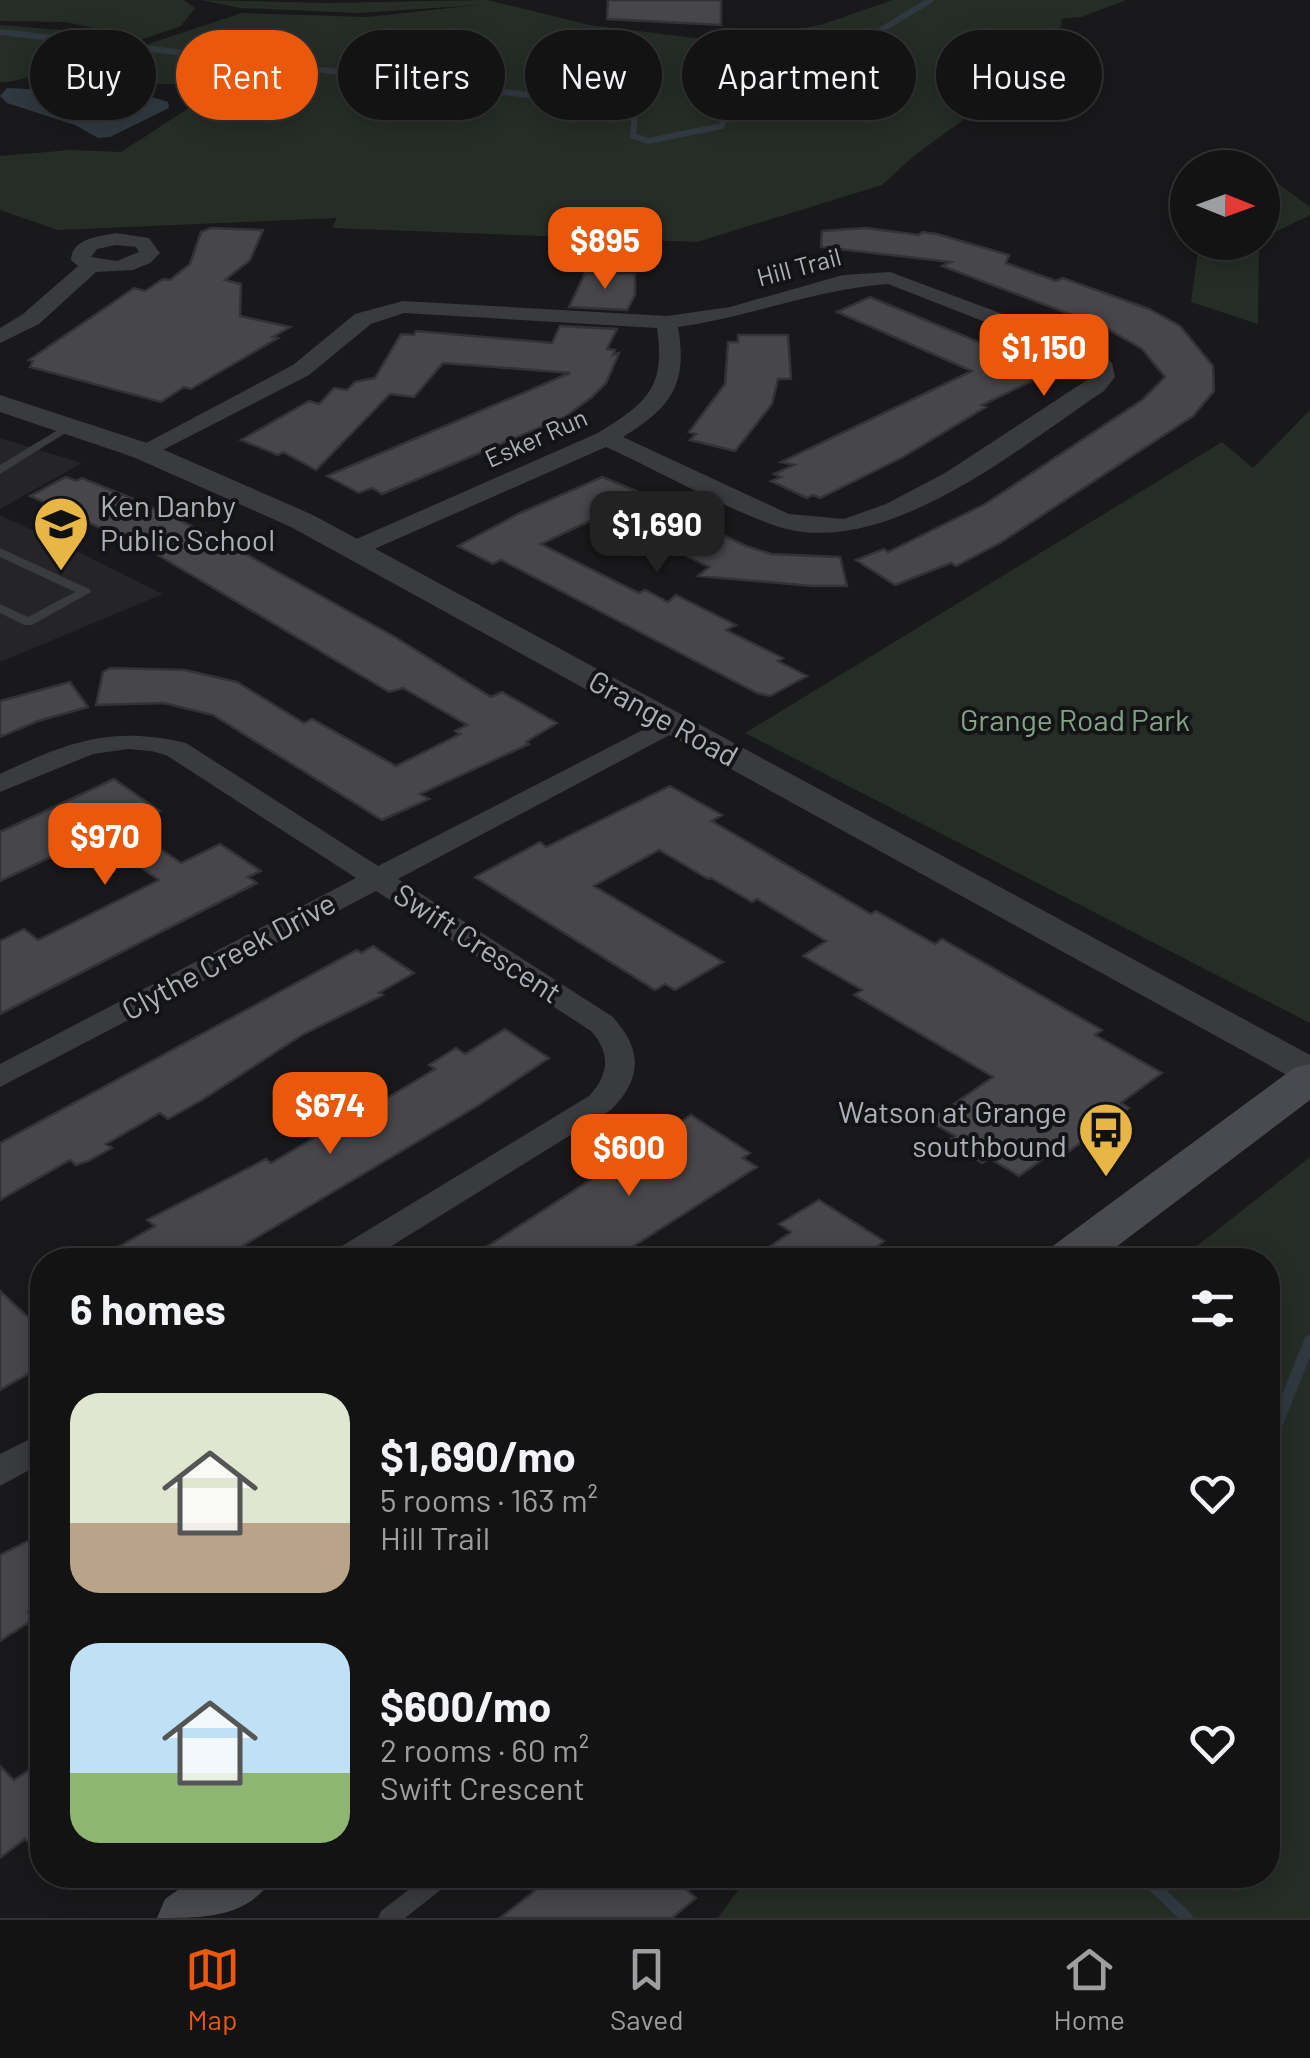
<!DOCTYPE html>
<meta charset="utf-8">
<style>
body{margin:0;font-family:Barlow,sans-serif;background:#202022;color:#f1f3f6;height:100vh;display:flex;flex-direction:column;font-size:38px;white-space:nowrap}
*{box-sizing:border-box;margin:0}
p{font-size:32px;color:#9d9ea0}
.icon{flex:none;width:55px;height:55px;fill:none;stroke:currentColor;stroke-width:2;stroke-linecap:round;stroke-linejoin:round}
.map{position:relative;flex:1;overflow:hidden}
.side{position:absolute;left:30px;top:1248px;width:1250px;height:640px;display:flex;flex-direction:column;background:#131314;border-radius:40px;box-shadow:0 5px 25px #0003,0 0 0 2px #323234}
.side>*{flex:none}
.hud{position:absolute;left:30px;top:30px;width:1250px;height:90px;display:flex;gap:20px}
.needle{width:65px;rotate:91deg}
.fabs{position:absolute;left:1170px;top:150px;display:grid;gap:20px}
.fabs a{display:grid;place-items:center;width:110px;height:110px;border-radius:50%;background:#131314;box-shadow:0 5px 25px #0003,0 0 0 2px #323234;font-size:50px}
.price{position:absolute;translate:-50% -85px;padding:0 22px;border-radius:20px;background:#ea580c;color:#fff;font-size:32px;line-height:65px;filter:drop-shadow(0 2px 5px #0008)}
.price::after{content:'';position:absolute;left:50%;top:60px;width:30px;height:22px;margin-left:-15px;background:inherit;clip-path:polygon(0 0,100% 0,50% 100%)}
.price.active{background:#222;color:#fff}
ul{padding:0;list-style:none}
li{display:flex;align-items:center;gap:30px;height:250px;padding:0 40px}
li span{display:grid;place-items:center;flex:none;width:280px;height:200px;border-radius:30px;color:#555}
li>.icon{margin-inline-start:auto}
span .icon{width:120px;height:120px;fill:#fffc;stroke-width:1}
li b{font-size:42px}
h2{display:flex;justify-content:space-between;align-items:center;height:120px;padding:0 40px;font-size:42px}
.pill{padding:0 35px;border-radius:45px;background:#131314;box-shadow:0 5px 25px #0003,0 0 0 2px #323234;font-size:35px;line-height:90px}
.pill.active{background:#ea580c;color:#fff}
.dock{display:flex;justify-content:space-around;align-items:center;height:140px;border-top:2px solid #323234;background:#131314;font-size:28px;color:#9d9ea0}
.dock a{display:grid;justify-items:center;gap:5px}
.dock .active{color:#ea580c}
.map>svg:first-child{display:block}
</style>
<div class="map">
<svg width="1310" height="1918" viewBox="0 0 1310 1918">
<rect width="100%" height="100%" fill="#19191b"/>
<path fill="#252528" d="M0,438L82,463L0,509Z
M0,515L79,552L163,594L0,662Z"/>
<path fill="#252d26" d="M0,0H184L195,8L181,26L93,56L103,59L242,13L367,17L478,5L359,13L240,8L201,0L329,3L487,0L590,25L711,40L720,47L823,24L893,0H1126L1081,17L1061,19L1062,24L1025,75L915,155L882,185L697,242L332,228L337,218L58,230L0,210V156L70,150L121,152L215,91L176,84L48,83L53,75C33,72 19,83 0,82V25L132,36L65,22L0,21Z
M1263,172L1310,207V215L1263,238Z
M1199,243H1259L1258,324L1191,302Z
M1310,410V1023L745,733L1222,442L1253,468Z
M1310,1157V1918H718L749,1875H1268V1260H1179Z"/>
<path fill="#313940" d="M7,88L65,91L66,96C103,96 130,88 168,102L169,108L110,137L98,138L75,125L7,103L0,96Z"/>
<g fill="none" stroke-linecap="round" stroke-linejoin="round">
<path stroke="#313940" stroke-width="6" d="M0,32L119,46
M135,47L619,106L635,114L633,136L648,141L722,126L724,108L746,94L784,88L931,0"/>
<path stroke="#313940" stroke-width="12" d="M1268,1446L1310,1341
M1142,1875L1187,1918"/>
</g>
<path fill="#46464b" stroke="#333337" stroke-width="2.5" d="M608,0H721V25L607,19Z
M211,228L263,230L250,260L225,280L241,284L240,316L290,327L273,337L278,338L191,389L184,387L161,402L30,367L33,361L29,360L134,288L145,291L163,279L170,280L190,264L201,232Z
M866,228L919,235L922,232L937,234L1009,255L1006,263L1056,281L1063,278L1149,309L1180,326L1213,366L1214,391L1193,416L1000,543L956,566L951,563L895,585L856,560L884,549L888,552L985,504L1142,400L1165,377L1142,349L1104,327L942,266L951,262L821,247L822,231Z
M585,273L635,274V295L627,310L569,307Z
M870,297L1039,367L1032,370L1044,375L982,405L986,407L903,457L820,498L813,495L807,498L771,481L781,477L774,474L794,465L781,462L972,371L837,312Z
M560,326L617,329L607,349L615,350L613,355L619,353L606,383L592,397L565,417L382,494L372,488L359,493L327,476L570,373L443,363L414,397L390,394L316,470L283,452L278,455L241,440L309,401L319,404L334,388L347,390L355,382L375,378L401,334L414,335L416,331L552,343Z
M738,335H788L791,379H778L772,404L735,451L690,440L696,434L689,432L725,384L728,342H738Z
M66,477L76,481L82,478L136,500L217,538L395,637L491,697L502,692L557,723L526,742L529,744L420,794L429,799L382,820L213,715L164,703L96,705L103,672L110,668L185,670L237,682L304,723L312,719L396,766L460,734L455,731L467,725L403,688L389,692L151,551L30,496Z
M602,477L656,499L652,502L746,546L771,554L840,557L847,586H812L698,576L709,567L602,515L541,544L639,593L645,590L668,602L676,595L736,625L726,630L783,658L778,661L807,676L770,696L757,693L501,560L493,564L458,546L520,513Z
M70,682L88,707L38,721L0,737V701Z
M114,779L160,811L127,826L181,863L220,844L261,871L248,877L257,883L0,1014V941L24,929L38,940L159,880L104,842L60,863L51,857L0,881V832Z
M670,786L722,815L712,821L871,914L876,911L935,944L942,939L1102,1030L1095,1035L1162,1073L1121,1103L1129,1108L1101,1128L1057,1160L1049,1155L1019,1176L989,1158L982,1163L947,1142L955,1136L929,1121L993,1077L854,995L862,990L803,956L826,941L757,899L752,902L711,878L708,879L659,850L594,886L723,962L675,990L665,984L655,990L475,877L540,842L546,847Z
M373,946L414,973L379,993L383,995L302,1035L202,1100L168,1119L160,1113L106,1144L112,1148L88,1161L76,1165L70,1160L0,1200V1143L357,950L361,953Z
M505,1029L549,1058L479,1105L219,1260H95L155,1226L147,1220L266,1159L271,1163L319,1135L316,1132L326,1126L327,1119L342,1110L354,1118L435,1069L429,1065L456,1048L465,1054Z
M691,1115L750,1153L743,1158L757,1167L612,1260H466Z
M819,1200L884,1241L861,1260H750L791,1232L779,1224Z
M0,1291L42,1330V1366L0,1390Z
M42,1534V1603L28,1612L34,1619L0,1641V1555Z
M42,1761V1857L25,1839L0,1858V1766L14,1780Z
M555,1875H670L696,1898L672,1918H500Z"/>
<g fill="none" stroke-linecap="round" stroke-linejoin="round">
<path fill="#3a3b3f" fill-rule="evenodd" d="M71,422L75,423V427L0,474V465Z
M0,548L89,589L91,592L32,625H24L0,613V604L28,617L75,592L0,557Z
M428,1875H455L452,1881L405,1918H378L381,1911Z"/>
<path fill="#3a3b3f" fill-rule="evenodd" d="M116,233L149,238L160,253L150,263L133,270L96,272L39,324L0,343V328L23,314L78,266L71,260C72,238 98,237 116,233ZM116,245L136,247L139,252L117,261L91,257L97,249Z
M890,272L1096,349L1112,363L1115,377L1104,391C1018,448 882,564 773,525C716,504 661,472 606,447L363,554H345L342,549L345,544L598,433C646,403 666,389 657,328L404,313L371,324L309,375L151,456H135L131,451L293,365L355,314L403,301L667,316L730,307L843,275ZM888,284L1080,359L1093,370V376L945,473L886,504L844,519L789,514L623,437C671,407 688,385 678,327C750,317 816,289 888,284Z
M670,716L683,724L679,730L398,879L613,1017C643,1051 642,1078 611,1110L369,1260H327L332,1252L589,1096C609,1075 611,1053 591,1031L376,891L0,1087V1064L356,878L166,755L151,751L128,749L93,754L0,792V774C68,742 111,725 186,743L378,866Z
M42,1433V1463L0,1486V1454Z"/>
<path fill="#3a3b3f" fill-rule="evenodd" d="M0,395L153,445L313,515L1310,1055V1083L1296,1080L291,527L133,457L0,412Z"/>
<path fill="#484a4f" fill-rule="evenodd" d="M1310,1064V1100L1099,1260H1043L1050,1248L1294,1068Z
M199,1875H275C249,1918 207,1918 157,1918L165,1899Z"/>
</g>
<defs>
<g id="school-pin" transform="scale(2.875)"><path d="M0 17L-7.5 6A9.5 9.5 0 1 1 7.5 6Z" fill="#e7b644" stroke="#141416"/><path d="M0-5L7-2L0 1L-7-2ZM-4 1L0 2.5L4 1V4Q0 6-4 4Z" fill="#111"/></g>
<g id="bus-pin" transform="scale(2.875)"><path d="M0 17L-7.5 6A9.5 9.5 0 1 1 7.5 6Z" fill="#e7b644" stroke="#141416"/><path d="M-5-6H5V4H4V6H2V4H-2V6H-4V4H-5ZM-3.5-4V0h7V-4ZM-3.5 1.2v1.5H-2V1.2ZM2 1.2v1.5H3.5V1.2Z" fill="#111"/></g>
</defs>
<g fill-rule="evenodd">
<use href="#school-pin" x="61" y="524"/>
<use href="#bus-pin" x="1106" y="1130"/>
</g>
<g text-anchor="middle" stroke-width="8" stroke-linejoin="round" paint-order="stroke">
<g font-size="25" fill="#acb0b9" stroke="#141416">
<text transform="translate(799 267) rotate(-15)" y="9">Hill Trail</text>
<text transform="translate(536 438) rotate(-24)" y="9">Esker Run</text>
</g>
<g font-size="30" fill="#acb0b9" stroke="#141416" text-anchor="start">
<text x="100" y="517">Ken Danby<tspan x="100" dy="34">Public School</tspan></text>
<text x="1067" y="1123" text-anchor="end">Watson at Grange<tspan x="1067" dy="34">southbound</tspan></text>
</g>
<g font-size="30" fill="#acb0b9" stroke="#141416">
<text transform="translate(663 719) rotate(29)" y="10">Grange Road</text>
<text transform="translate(477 944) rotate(33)" y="10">Swift Crescent</text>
<text transform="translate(229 957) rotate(-28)" y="10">Clythe Creek Drive</text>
</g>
<g font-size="30" fill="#84a387" stroke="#141416">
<text x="1075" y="731">Grange Road Park</text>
</g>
</g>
</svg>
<div class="fabs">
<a><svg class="needle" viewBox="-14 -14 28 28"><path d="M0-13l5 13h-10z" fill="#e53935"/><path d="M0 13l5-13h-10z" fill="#9d9ea0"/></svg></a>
</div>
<b class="price" style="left:605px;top:292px">$895</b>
<b class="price" style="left:1044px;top:399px">$1,150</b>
<b class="price active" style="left:657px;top:576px">$1,690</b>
<b class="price" style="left:105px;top:888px">$970</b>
<b class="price" style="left:330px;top:1157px">$674</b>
<b class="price" style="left:629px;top:1199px">$600</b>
<div class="hud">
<a class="pill">Buy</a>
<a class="pill active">Rent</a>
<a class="pill">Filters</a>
<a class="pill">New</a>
<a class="pill">Apartment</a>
<a class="pill">House</a>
</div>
<section class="side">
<h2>6 homes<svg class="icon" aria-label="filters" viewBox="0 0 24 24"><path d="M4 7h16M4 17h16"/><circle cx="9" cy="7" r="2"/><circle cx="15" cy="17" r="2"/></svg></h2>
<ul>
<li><span style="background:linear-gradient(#dfe7d0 65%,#b9a48a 0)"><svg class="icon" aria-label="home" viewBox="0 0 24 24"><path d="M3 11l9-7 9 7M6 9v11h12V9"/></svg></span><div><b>$1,690/mo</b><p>5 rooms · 163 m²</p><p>Hill Trail</p></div><svg class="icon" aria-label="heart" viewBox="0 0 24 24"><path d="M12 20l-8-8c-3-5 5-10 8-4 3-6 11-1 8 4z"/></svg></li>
<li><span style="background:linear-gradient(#bfe0f5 65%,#8fb573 0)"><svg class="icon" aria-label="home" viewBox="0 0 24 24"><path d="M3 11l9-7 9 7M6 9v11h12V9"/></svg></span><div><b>$600/mo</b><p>2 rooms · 60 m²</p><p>Swift Crescent</p></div><svg class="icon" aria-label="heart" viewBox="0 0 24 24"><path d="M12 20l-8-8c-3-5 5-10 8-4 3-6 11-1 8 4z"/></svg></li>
</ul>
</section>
</div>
<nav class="dock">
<a class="active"><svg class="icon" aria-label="map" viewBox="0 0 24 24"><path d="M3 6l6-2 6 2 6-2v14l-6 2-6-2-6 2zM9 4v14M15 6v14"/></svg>Map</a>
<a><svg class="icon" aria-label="saved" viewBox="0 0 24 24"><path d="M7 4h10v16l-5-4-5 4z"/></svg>Saved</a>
<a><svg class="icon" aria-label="home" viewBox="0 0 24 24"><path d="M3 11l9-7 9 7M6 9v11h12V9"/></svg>Home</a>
</nav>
